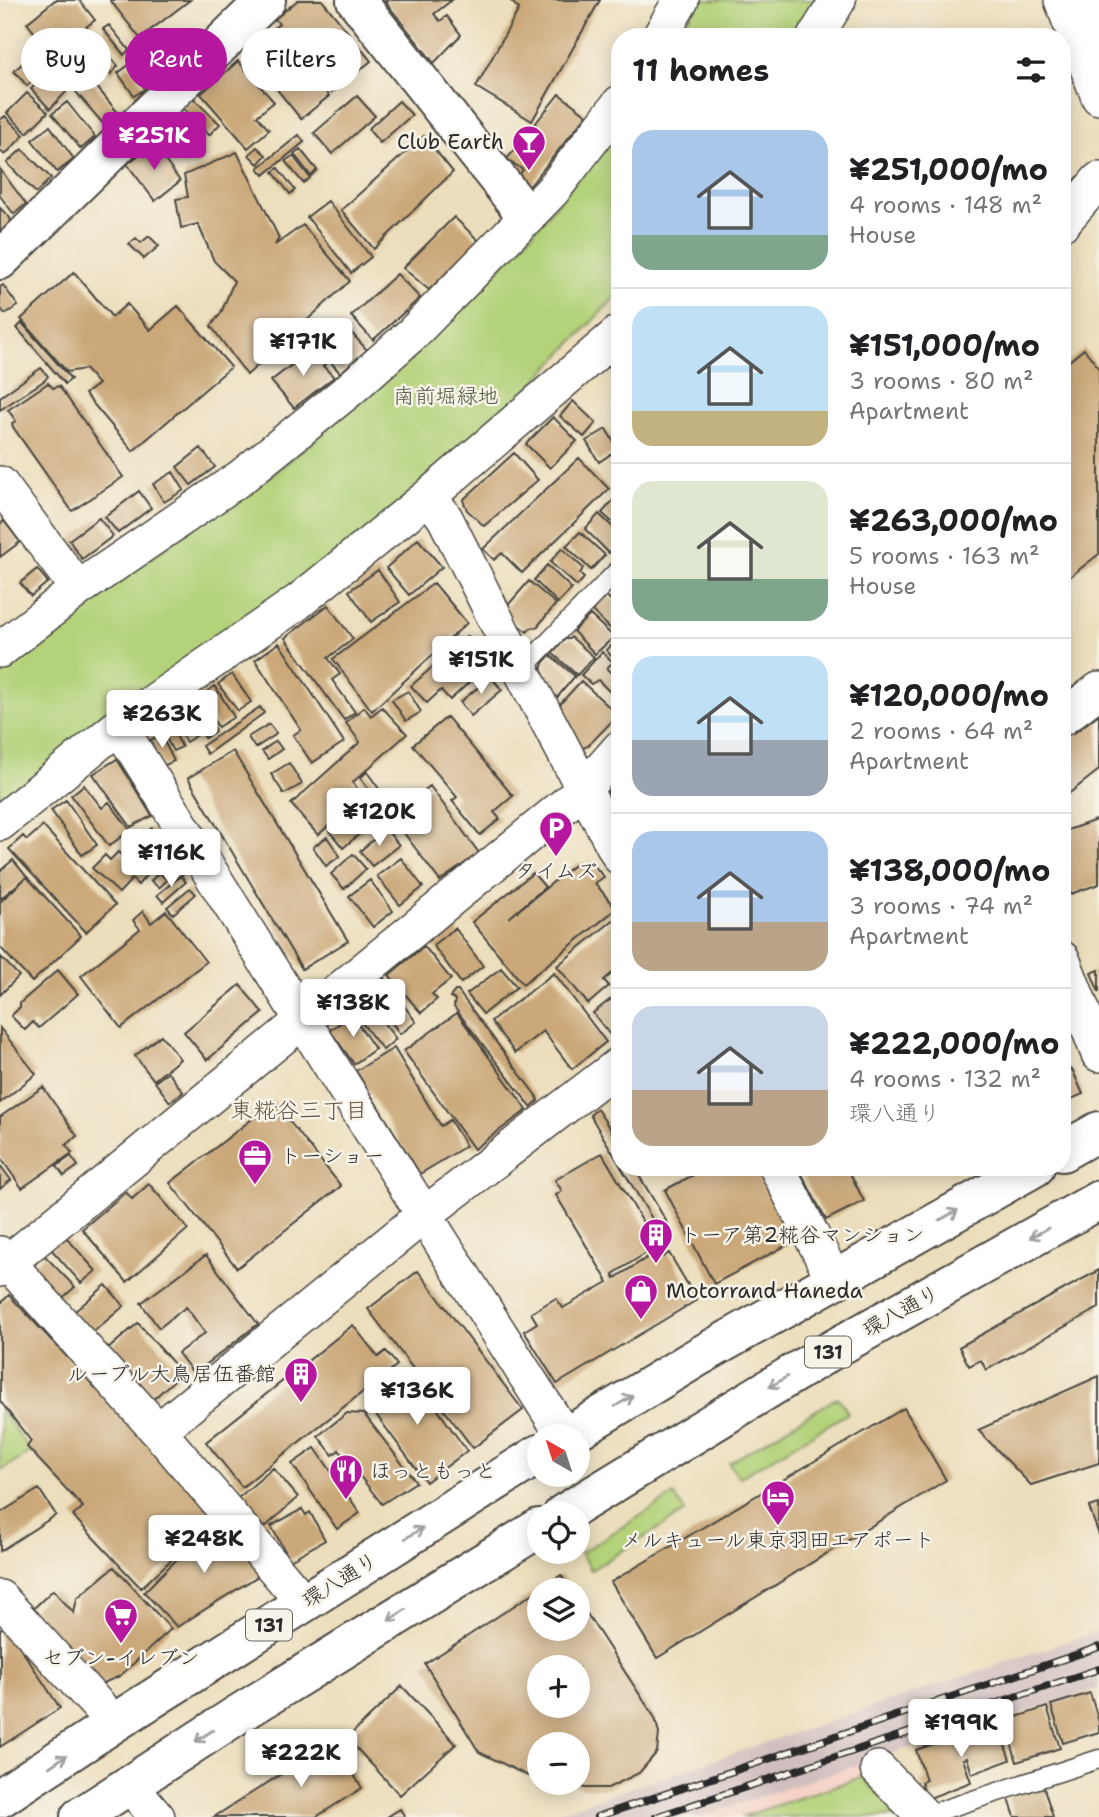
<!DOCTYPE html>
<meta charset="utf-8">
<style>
body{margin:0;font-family:"Shantell Sans","Klee One",sans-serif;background:#f6f6f6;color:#202124;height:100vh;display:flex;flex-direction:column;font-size:26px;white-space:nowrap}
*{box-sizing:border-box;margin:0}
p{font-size:23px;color:#757577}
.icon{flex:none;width:38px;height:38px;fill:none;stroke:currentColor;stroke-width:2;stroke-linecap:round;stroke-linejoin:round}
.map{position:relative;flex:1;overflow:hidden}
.details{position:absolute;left:611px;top:28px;width:460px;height:1148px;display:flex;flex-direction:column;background:#fff;border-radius:28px;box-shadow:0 4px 18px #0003}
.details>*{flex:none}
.banner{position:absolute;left:21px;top:28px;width:485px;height:63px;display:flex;gap:14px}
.needle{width:46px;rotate:321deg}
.buttons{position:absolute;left:527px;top:1424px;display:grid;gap:14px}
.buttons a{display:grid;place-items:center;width:63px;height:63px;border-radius:50%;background:#fff;box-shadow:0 4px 18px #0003;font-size:35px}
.price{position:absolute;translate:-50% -60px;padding:0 16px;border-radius:7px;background:#fff;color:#222;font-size:23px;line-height:46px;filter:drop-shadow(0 2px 4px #0008)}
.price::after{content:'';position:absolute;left:50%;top:42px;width:21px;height:16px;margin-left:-10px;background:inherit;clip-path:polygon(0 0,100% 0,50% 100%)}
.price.selected{background:#b5179e;color:#fff}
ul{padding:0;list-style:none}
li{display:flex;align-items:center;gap:21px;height:175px;padding:0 21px}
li+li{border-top:2px solid #e0e0e0}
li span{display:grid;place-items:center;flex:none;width:196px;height:140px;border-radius:21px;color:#555}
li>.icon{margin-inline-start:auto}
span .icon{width:84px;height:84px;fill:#fffc;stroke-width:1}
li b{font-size:30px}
h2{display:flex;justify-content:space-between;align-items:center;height:84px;padding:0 21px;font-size:30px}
.chip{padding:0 24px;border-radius:32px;background:#fff;box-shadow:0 4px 18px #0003;font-size:24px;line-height:63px}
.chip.selected{background:#b5179e;color:#fff}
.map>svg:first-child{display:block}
</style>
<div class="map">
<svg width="1099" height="1817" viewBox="0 0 1099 1817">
<rect width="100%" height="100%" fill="#f7f3e8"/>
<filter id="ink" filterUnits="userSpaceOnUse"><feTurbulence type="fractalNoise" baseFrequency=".0143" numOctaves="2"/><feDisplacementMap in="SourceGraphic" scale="14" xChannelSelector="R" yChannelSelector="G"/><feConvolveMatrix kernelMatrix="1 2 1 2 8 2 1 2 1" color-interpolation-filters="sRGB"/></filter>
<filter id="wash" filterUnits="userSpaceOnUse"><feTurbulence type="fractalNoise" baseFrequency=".00686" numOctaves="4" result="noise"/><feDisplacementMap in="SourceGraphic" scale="28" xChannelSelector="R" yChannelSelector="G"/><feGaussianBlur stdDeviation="1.57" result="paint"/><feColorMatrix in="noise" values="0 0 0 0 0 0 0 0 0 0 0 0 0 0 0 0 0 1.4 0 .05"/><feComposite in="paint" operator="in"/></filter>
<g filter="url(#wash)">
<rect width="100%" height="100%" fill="#ecdebc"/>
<path fill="#f6d2c5" d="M859,1763L910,1817H699Z"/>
<path fill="#d1bfbf" d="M1099,1631V1688L955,1736L953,1733L699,1817H543Z"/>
<path fill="#b3d279" stroke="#6f7e52" stroke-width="2" d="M699,0H819L798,37H677Z
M619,129V293L494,425L374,526L0,803V669L36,640L194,527L276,472L346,413L422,346L469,302L529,237Z
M838,1397L848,1413L739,1478L729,1463Z
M0,1409L31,1452L0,1471Z
M674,1495L685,1512L591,1570L580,1553Z
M862,1777L898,1814L892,1817H741Z"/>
<g id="blocks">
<path fill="#cba879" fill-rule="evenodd" d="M55,0H79L95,20L51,54L27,23Z
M110,0H190L140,38Z
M298,0H322L371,61L331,93L297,51L293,54L273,29L279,24L275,19Z
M384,0H452L434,14L440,21L447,16L461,35L434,63Z
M510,0H600L532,121L476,87L519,9Z
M109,25L129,50L124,55L103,29Z
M92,34L118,66L111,74L84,41Z
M79,53L93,67L73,85L56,67L68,56L72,59Z
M299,58L329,96L301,119L270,81Z
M38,59L46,67L27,86L14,71L25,61L30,67Z
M238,61L274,102L257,116L269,130L248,148L201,94Z
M129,65L145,89L134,96L118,73Z
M51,70L69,89L50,109L31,89Z
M91,80L119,114L105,126L76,92Z
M27,93L48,112L27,133L7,113Z
M559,94L587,115L529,187L519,175L523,170L507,159Z
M357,96L375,116L332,154L314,133Z
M193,98L220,124L209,135L183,108Z
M399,101L412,115L380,143L368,129Z
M67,102L95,137L81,149L52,114Z
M5,116L24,135L5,155L0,151V120Z
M50,126L74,159L57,172L32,140Z
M299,135L304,142L264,175L258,168Z
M424,136L453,172L374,249L341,210Z
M153,144L180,181L155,201L127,164Z
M257,147L266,155L258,164L249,155Z
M22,149L51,178L36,193L7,163Z
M300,149L317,170L311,176L294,154Z
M237,152L279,238L275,245L303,225L350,281L247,375L211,326L221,313L234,281L214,261L198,224L181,228L176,199L188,197L184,175Z
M293,156L310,178L303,183L285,161Z
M278,168L295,190L290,194L273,172Z
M0,169L26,204L14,214L0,196Z
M328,201L371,257L351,273L307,217Z
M0,208L10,218L11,223L0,233Z
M454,217L479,241L429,290L403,268Z
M149,236L159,246L144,259L129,244L136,238L141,243Z
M74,272L112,317L127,304L150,330L178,306L231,367L133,451L85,394L98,384L85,369L67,372L21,319Z
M397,274L420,298L373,340L351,316Z
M3,285L18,306L5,314L0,307V287Z
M22,323L71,379L65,384L17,328Z
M349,330L367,350L340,373L323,353Z
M316,346L328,362L323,366L334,377L294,408L271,381Z
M1084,349L1099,368V554L1062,583V367Z
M41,368L48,376L45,380L0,410V397Z
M48,383L53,388L59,386L123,477L72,511L13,427L12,423L16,421L8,410Z
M573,401L596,423L584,437L560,416Z
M553,417L577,441L550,468L526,444Z
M606,429L618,449L599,462L586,441Z
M201,448L215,467L191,485L177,467Z
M514,453L538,480L484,526L467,510L463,500Z
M579,458L609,489L522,573L502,553L494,560L483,549Z
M173,472L184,490L164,502L153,484Z
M139,491L151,508L118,533L105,517Z
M616,497L620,500V529L602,513Z
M599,514L620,534V541L609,553L585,529Z
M99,518L113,536L82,559L69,540Z
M4,521L20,542L0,557V524Z
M580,532L605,555L591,570L566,546Z
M418,539L442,567L409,595L386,568Z
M562,548L583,568L580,574L584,578L577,586L550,562Z
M547,565L572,589L558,603L534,580Z
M37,569L48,582L31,596L20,583Z
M378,570L400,602L371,622L349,591Z
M529,581L556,604L537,627L531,628L527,632L502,612Z
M434,583L467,623L372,711L333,659Z
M605,595L612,601L617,596L620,599V626L614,632L592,611Z
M328,605L353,639L328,658L340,674L332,680L355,712L344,720L285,638Z
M590,615L614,637L595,654L573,631Z
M467,636L491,662L450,700L441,690L427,703L411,686Z
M571,637L594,657L577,675L552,653L565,639H569Z
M620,639V666L606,650Z
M279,643L344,742L312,763L293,735L301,730L255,660Z
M602,652L613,662L607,668L620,681V702L598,680L591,684L581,675Z
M550,655L575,676L555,700L539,678L543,663Z
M232,674L251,702L238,711L218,684Z
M491,677L502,690L471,716L460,702Z
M581,681L618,715L588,746L581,749L574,746L560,704Z
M215,686L234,717L218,727L199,697Z
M408,691L421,712L406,721L392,700Z
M196,699L215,731L205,738L186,705Z
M260,707L264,713L207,754L202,746Z
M364,707L371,716L382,707L407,734L353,782L362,796L318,835L291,804L360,742L346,723Z
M183,708L199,734L186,742L170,717Z
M1099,714V770L1062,799V737L1070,731L1073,734Z
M447,717L513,796L494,812L500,819L480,835L452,801L457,797L413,745Z
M170,724L182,747L173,751L161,728Z
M269,724L276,733L275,735L255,748L248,737Z
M161,735L174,761L163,766L150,740Z
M276,741L282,749L268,759L262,751Z
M233,751L348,941L302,969L188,778Z
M117,759L152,816L131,827L93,774Z
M289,763L302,784L284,794L271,774Z
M367,772L399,817L393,821L360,778Z
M620,778V803L607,792Z
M84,785L102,808L109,802L130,830L109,846L71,795Z
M430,786L479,853L440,881L395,821L409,809L407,803Z
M66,800L97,845L82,855L51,810Z
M365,802L378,818L343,848L330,832Z
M1099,819V884L1062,897V832Z
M43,826L115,905L86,932L9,849L23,836L27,840Z
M152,828L163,842L136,863L125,849Z
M386,829L399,845L372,866L360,851Z
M327,837L340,856L326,866L313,847Z
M118,852L137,869L148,857L156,864L138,885L132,879L119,893L92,868L105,855L110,860Z
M353,854L366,869L344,889L331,874Z
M401,858L423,887L400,905L377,876Z
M13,860L27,877L0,899V871Z
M176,861L184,873L173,881L164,868Z
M590,861L604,877L595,883L616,909L523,984L472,922L533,873L545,887L509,918L578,862L582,867Z
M159,872L167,880L159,888L151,881Z
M181,876L186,882L163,902L157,895Z
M27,877L81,936L32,982L0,947V902Z
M370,880L393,911L373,927L349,896Z
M190,888L196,894L173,914L167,907Z
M143,911L151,923L166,911L206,962L121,1028L81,976L140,929L133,920Z
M617,917L620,920V967L604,980L609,986L588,1004L557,966Z
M455,928L483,966L461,983L433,945Z
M424,946L451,979L432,994L437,999L421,1013L389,975Z
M0,956L19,976L0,995Z
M501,968L517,987L483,1014L467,994Z
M58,970L78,994L39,1028L33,1022L25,1030L11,1016L20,1007V1003Z
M1099,970V992L1091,973Z
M554,973L606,1042L572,1069L543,1031L515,1053L491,1021Z
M384,978L416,1022L400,1034L368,989Z
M240,985L263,1013L207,1060L184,1032Z
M455,991H458L537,1097L538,1101L531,1107L454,1007L455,1000L450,997Z
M620,992V1042L617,1044L593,1013Z
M362,995L396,1039L383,1050L348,1005Z
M457,1013L527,1110L474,1149L404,1051Z
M352,1015L375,1049L354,1064L330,1030Z
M0,1028L36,1074L0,1103Z
M161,1035L180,1059L154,1080L135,1056Z
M394,1048L441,1126L450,1120L466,1146L420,1174L356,1071Z
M1072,1069L1083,1094L1062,1103V1073Z
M168,1072L183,1092L170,1102L155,1082Z
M43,1087L77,1136L66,1145L72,1153L22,1188L0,1157V1117Z
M274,1102L341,1186L237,1268L170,1183Z
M597,1109L620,1144V1165L590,1115Z
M602,1153L657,1246L613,1274L615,1278L659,1250L663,1257L669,1253L697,1300L557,1384L524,1331L537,1323L531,1313L556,1298L563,1308L608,1282L556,1195L562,1191L555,1180Z
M71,1156L78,1166L64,1176L57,1166Z
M0,1165L11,1180L0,1189Z
M621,1167H634L668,1224L665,1230L660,1232Z
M708,1167H763L800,1238L714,1284L665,1190Z
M798,1167H847L864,1201L826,1220Z
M149,1184L188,1229L127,1282L82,1229L126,1192L132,1199Z
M65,1236L96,1271L81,1283L51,1249Z
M44,1255L75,1287L58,1302L28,1271Z
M206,1255L258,1324L194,1374L178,1353L205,1333L186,1307L159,1328L141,1303Z
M1099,1270V1308L986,1370L981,1360L969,1366L959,1347Z
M418,1271L523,1410L473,1448L368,1309Z
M106,1285L124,1306L86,1338L68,1317Z
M9,1295L217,1517L141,1588L73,1516L83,1507L27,1447L31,1441L0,1401V1304Z
M138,1323L182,1373L148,1404L107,1350Z
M353,1325L378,1357L386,1351L397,1365L242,1487L206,1442Z
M402,1373L418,1393L423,1389L467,1451L426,1482L366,1401Z
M1099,1376V1463L1031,1485L978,1430Z
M904,1408L946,1480L657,1658L611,1582Z
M347,1413L364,1414L416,1482L382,1504L339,1450L333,1455L318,1436Z
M315,1448L360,1513L337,1529L292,1464Z
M273,1468L298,1497L263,1529L237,1499Z
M39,1489L56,1515L0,1551V1513Z
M1099,1504V1535L1089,1507Z
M302,1509L306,1515L310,1512L325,1540L290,1560L271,1526Z
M218,1518L266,1571L177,1627L144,1592Z
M114,1567L171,1629L120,1676L101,1684L33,1609L53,1590L74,1613L77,1598Z
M561,1575L572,1591H539V1629H578V1600L655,1718L659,1733L657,1752L639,1773L608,1788H585L572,1784L578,1783V1745H539V1777L528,1776L479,1752L425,1664ZM539,1668H578V1706H539Z
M6,1626L60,1708L0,1747V1629Z
M402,1686L456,1744L400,1795L347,1738Z
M1090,1693L1099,1722V1732L1063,1743L1051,1705Z
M1047,1707L1060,1748L1017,1762L1004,1721Z
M997,1723L1010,1760L972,1774L967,1758L963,1759L971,1782L927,1799L921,1782L926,1780L916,1750Z
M333,1741L362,1788L316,1817H214Z
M1042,1782L1053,1817H1015L1007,1793Z
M400,1809L405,1817H387Z"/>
</g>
</g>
<g filter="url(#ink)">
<use href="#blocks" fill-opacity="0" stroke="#484641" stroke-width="2"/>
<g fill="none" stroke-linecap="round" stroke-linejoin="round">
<g stroke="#484641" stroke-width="21">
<path id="lane" d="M521,670L620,568
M924,1816L1099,1759"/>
</g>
<g stroke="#484641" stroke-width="38">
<path id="street" d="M1062,0L1099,97
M660,37L681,0
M815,37L838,0
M1062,223L1099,180
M0,484L78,589
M429,496L445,518L521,670L620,857
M0,650L78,589L240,478L349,390L412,334L552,191L620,103
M1062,718L1099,690
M119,726L411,1194L565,1437
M0,823L119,726L298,602L429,496L620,332
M1062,959L1099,1054
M777,1167L834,1280
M0,1254L158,1431L304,1603
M0,1269L565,805L584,789L620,748
M158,1431L424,1215L620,1064
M0,1598L114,1723
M878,1769L925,1817
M129,1784L157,1817"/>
</g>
<g stroke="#484641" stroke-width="42">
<path id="secondary" d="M356,0L527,216
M0,260L266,0"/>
</g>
<g stroke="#484641" stroke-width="42">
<path id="highway" d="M1085,0L1099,37
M1062,1152L1099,1131
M566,1437L696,1358L1035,1167
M563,1514L832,1350L1099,1200
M0,1798L114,1723L539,1454
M80,1817L234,1717L539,1528"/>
</g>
<use href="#lane" stroke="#fff" stroke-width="18"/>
<use href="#street" stroke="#fff" stroke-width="35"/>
<use href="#secondary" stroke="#fff" stroke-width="38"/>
<use href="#highway" stroke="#fff" stroke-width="38"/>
<g stroke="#2b2b2b" stroke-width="8">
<path id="rail" d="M597,1817L1099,1647
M656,1817L1099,1669"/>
</g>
<use href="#rail" stroke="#f7f3e8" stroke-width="5" stroke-dasharray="16" stroke-linecap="butt"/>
</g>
<defs><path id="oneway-shaft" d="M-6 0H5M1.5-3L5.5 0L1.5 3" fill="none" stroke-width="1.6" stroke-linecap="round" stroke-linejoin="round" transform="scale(1.75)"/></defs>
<g stroke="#a0a0a0">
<use href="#oneway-shaft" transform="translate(949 1215) rotate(-29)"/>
<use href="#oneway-shaft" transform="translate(1039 1233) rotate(151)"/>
<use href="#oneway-shaft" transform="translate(778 1382) rotate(149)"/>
<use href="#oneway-shaft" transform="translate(624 1401) rotate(-31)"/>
<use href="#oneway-shaft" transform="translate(414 1533) rotate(-32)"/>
<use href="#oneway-shaft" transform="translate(397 1615) rotate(148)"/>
<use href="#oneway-shaft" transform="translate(204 1736) rotate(147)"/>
<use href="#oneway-shaft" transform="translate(58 1761) rotate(-34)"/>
</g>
</g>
<defs>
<g id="bar-pin" transform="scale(1.75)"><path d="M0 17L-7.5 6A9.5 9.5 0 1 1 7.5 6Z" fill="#b5179e" stroke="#f7f3e8"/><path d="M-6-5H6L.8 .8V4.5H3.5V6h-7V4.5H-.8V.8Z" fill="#fff"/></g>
<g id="parking-pin" transform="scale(1.75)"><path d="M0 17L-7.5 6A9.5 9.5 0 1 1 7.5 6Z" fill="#b5179e" stroke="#f7f3e8"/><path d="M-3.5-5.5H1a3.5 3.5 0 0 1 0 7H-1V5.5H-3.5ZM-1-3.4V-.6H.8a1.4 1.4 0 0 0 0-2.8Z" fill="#fff"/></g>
<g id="office-pin" transform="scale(1.75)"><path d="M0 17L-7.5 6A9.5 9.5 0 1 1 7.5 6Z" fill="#b5179e" stroke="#f7f3e8"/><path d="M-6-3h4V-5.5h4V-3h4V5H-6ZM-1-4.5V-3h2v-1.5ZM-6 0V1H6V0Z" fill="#fff"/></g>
<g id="building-pin" transform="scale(1.75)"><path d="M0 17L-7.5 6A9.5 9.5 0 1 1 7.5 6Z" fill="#b5179e" stroke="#f7f3e8"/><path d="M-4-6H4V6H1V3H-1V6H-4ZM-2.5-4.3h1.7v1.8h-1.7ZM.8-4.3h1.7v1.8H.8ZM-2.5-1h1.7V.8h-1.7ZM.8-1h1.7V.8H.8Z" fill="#fff"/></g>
<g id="shop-pin" transform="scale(1.75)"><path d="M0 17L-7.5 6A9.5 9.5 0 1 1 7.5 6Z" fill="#b5179e" stroke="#f7f3e8"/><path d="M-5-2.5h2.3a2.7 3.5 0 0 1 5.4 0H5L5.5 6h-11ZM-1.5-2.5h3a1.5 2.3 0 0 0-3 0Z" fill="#fff"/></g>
<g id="restaurant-pin" transform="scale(1.75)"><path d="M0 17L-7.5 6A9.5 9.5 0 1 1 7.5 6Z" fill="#b5179e" stroke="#f7f3e8"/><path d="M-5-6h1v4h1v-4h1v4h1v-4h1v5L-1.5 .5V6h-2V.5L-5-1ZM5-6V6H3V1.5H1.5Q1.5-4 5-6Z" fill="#fff"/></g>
<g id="hotel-pin" transform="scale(1.75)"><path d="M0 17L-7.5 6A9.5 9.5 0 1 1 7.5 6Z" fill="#b5179e" stroke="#f7f3e8"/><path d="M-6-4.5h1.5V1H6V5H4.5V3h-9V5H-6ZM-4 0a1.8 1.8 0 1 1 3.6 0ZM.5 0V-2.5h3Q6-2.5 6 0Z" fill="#fff"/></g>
<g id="supermarket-pin" transform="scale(1.75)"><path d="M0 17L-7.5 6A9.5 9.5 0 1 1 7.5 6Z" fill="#b5179e" stroke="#f7f3e8"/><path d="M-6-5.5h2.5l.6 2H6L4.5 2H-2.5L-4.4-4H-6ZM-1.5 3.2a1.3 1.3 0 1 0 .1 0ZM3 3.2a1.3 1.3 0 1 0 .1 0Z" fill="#fff"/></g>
</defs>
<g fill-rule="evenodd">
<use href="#bar-pin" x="529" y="142"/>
<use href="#parking-pin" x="556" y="828"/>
<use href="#office-pin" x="255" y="1156"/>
<use href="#building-pin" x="656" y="1235"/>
<use href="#shop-pin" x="641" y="1291"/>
<use href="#building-pin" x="301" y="1374"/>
<use href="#restaurant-pin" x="346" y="1471"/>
<use href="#hotel-pin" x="778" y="1497"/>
<use href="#supermarket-pin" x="121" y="1615"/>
</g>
<g text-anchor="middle" stroke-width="5" stroke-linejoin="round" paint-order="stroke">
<g fill="#f7f3e8" stroke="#686764" stroke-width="2">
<rect x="805" y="1336.5" width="46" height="31" rx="5"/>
<rect x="246" y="1609.5" width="46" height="31" rx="5"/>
</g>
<g font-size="19" font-weight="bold" fill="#2b2b2b">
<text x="828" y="1359">131</text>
<text x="269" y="1632">131</text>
</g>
<g font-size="21" fill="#2b2b2b" stroke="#f7f3e8" text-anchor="start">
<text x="504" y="149" text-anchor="end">Club Earth</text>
<text x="556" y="878" text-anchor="middle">タイムズ</text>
<text x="280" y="1163">トーショー</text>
<text x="680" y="1242">トーア第2糀谷マンション</text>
<text x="666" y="1298">Motorrand Haneda</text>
<text x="276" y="1381" text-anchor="end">ルーブル大鳥居伍番館</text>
<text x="370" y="1478">ほっともっと</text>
<text x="778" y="1547" text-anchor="middle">メルキュール東京羽田エアポート</text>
<text x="121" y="1665" text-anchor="middle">セブン-イレブン</text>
</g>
<g font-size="21" fill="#4d553e" stroke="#f7f3e8">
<text x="446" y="403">南前堀緑地</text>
</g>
<g font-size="21" fill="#2b2b2b" stroke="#f7f3e8">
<text transform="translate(901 1311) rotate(-29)" y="7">環八通り</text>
<text transform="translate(340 1580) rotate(-32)" y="7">環八通り</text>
</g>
<g font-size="23" fill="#635746" stroke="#f7f3e8">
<text x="299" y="1118">東糀谷三丁目</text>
</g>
</g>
</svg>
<div class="buttons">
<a><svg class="needle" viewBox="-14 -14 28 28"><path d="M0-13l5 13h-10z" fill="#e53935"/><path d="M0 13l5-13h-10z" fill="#757577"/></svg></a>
<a><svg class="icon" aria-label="locate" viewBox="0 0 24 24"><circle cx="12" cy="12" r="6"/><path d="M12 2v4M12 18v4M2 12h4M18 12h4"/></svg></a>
<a><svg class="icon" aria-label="layers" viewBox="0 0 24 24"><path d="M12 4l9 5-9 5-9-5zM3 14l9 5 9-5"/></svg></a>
<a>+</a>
<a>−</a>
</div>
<b class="price selected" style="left:154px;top:172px">¥251K</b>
<b class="price" style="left:303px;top:378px">¥171K</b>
<b class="price" style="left:481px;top:696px">¥151K</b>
<b class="price" style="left:162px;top:750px">¥263K</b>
<b class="price" style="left:379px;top:848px">¥120K</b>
<b class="price" style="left:171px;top:889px">¥116K</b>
<b class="price" style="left:353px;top:1039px">¥138K</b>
<b class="price" style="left:417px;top:1427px">¥136K</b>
<b class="price" style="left:204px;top:1575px">¥248K</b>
<b class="price" style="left:961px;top:1759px">¥199K</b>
<b class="price" style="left:301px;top:1789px">¥222K</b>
<div class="banner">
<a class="chip">Buy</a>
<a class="chip selected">Rent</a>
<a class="chip">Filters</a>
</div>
<section class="details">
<h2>11 homes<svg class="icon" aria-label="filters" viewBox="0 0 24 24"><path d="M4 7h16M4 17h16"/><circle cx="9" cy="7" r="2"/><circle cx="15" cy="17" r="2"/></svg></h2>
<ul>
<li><span style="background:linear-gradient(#a9c7e8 75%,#7fa58c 0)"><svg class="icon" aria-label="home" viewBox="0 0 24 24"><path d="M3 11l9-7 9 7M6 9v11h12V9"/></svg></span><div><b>¥251,000/mo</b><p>4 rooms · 148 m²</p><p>House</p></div></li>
<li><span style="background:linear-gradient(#bfe0f5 75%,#c2b280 0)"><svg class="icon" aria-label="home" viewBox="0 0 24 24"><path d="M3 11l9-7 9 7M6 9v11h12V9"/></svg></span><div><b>¥151,000/mo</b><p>3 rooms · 80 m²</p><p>Apartment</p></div></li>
<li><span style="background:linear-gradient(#dfe7d0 70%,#7fa58c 0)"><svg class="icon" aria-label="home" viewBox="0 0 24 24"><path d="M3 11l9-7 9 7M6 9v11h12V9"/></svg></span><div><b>¥263,000/mo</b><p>5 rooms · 163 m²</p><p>House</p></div></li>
<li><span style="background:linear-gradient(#bfe0f5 60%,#9aa5b1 0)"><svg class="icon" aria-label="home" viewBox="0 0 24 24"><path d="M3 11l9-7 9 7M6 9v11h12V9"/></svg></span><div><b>¥120,000/mo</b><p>2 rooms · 64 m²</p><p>Apartment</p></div></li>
<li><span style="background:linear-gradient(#a9c7e8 65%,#b9a48a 0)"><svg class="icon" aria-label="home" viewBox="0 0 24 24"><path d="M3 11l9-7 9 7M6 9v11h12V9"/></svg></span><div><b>¥138,000/mo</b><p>3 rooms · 74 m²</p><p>Apartment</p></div></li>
<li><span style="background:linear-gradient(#c9d6e8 60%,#b9a48a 0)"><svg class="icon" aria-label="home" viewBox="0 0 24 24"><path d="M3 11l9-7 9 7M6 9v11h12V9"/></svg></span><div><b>¥222,000/mo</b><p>4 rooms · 132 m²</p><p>環八通り</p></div></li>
</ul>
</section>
</div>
